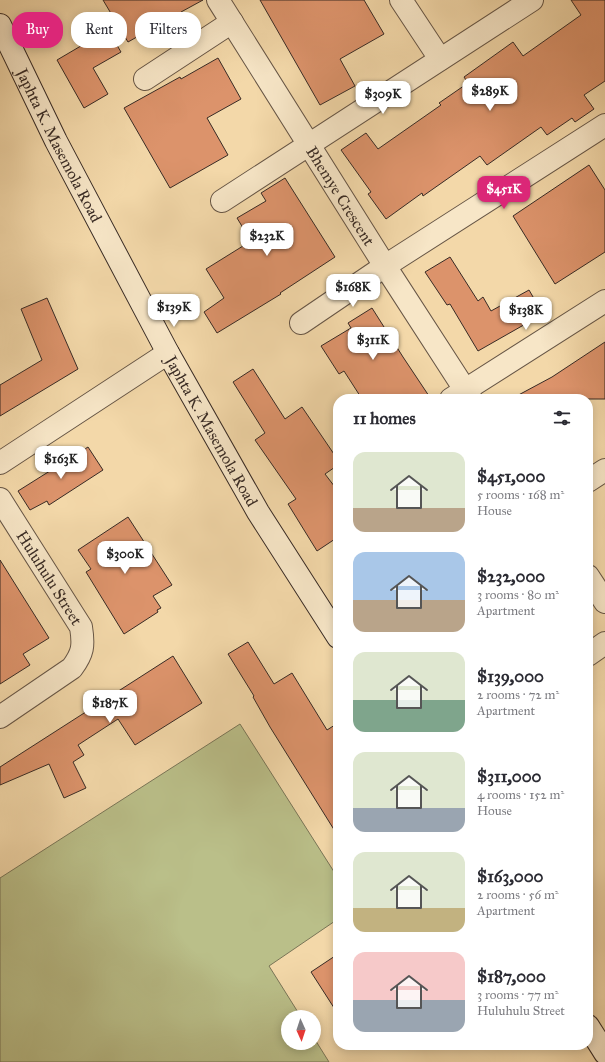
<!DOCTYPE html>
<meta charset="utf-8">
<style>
body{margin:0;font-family:"IM FELL Great Primer",serif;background:#f2f2f3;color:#2b2b33;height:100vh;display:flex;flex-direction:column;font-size:15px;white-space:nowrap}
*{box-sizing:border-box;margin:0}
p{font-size:13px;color:#7c7c81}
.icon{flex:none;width:22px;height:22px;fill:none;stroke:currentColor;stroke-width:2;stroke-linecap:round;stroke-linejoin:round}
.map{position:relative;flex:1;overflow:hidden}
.drawer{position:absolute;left:333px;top:394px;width:260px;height:656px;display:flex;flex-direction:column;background:#fff;border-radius:16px;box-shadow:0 2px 10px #0003}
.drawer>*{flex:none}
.guide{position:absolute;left:12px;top:12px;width:261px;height:36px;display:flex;gap:8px}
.needle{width:26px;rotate:177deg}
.buttons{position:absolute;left:281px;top:1010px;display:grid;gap:8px}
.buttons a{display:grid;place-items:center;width:40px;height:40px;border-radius:50%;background:#fff;box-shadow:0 2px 10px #0003;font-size:20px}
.price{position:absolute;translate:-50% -34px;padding:0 9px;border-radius:8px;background:#fff;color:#222;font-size:13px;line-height:26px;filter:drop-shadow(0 1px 2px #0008)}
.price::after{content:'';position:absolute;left:50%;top:24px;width:12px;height:9px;margin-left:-6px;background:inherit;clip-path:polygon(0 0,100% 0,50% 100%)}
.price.current{background:#db2777;color:#fff}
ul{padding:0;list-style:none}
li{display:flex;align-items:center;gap:12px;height:100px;padding:0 20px}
li span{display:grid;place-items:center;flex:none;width:112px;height:80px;border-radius:12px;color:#555}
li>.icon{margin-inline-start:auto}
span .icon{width:48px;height:48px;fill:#fffc;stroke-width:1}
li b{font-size:17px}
h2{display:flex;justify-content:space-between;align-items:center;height:48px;padding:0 20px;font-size:17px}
.pill{padding:0 14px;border-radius:16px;background:#fff;box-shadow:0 2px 10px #0003;font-size:14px;line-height:36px}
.pill.current{background:#db2777;color:#fff}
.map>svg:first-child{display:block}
</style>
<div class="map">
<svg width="605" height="1062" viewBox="0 0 605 1062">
<rect width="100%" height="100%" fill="#f3d8a9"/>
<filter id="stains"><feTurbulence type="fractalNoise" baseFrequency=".005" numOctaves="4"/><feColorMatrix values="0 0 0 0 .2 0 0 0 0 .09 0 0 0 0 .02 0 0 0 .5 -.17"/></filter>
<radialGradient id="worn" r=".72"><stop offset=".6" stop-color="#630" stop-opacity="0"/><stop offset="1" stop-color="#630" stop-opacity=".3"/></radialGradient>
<path fill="#babf89" stroke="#797557" d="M240,724L338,878V919L269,966L301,1017H288V1043H314V1038L329,1062H0V878Z"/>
<path fill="#dc936b" stroke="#382b25" d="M103,0H203L181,12L185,20L163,33L158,25L128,42Z
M260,0H364L384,34L340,59L355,86L320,105Z
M571,0H605V81L584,95L594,109L575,122L572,118L547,135L541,127L487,165L480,156L423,196L422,193L386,219L368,194L371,192L341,150L366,133L378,149L441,105L439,103L468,83L464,77L513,42L523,56L581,15Z
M108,30L121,52L93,68L108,94L84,108L57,60Z
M218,58L241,99L207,118L228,155L170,188L124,108L180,77L181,79Z
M589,165L605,190V252L555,284L513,216Z
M285,178L335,257L280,293L281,294L217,333L204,312L224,298L206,269L251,241L237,218L266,201L261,193Z
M450,257L478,301L483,297L491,311L529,290L543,314L478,351L450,304L447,305L425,272Z
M47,298L78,369L0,416V385L42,360L21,309Z
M372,308L403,357L431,399H362L344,371L339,374L321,346L351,328L348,323Z
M605,342V399H511L552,377Z
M253,369L285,419L302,407L338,460V465L325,474L338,491V537L317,551L288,504L296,499L255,440L265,433L233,382Z
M88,447L103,470L49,505L47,501L30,510L18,491Z
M128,517L172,585L153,596L161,608L157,610L158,612L124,634L86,572L91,569L78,550Z
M0,560L49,638L23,654L30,665L0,684Z
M248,642L274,684L292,673L327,730L338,723V836L270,727L253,697L254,696L228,654Z
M173,656L202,703L135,745L118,719L78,745L84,755L73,762L86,788L64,798L49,764L0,785V767Z
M338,954V1014L311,972Z"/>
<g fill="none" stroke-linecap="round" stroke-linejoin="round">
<g stroke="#675646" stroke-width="24">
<g id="street">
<path id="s1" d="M218,0L385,266L471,399"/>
<path d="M401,0L440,59"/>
<path d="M145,79L232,22"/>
<path d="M222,201L532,0"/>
<path d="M301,323L385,266L605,125"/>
<path d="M451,399L605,301"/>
<path d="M0,463L168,353"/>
<path d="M588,481L605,470"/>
<path id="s2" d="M0,499L81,627C84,646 83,653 72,668L0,717"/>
<path d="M588,576L605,602"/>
<path d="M588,655L605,643"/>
</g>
</g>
<g stroke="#382b25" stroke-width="24">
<g id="secondary">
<path id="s3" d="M0,25L56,141L168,353L258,512L338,637"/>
<path d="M588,1026L605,1053"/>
</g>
</g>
<use href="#street" stroke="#f7e6c7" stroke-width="22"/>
<use href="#secondary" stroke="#f7e6c7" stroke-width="22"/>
</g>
<g text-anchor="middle" stroke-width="3" stroke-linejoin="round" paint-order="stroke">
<g font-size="16" fill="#382b25" stroke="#f7e6c7">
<text dy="6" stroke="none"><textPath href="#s3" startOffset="134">Japhta K. Masemola Road</textPath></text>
<text dy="6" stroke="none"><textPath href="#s1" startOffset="231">Bhemye Crescent</textPath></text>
<text dy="6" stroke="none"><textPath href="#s3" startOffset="458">Japhta K. Masemola Road</textPath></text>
<text dy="6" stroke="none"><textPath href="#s2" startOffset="93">Huluhulu Street</textPath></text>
</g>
</g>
<rect width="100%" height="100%" filter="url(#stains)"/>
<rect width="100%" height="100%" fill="url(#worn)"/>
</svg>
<div class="buttons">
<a><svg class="needle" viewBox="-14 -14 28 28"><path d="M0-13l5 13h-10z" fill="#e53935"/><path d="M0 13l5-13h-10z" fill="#7c7c81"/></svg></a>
</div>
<b class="price" style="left:490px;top:112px">$289K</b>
<b class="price" style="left:383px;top:115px">$309K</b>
<b class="price current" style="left:504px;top:210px">$451K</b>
<b class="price" style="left:267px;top:257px">$232K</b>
<b class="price" style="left:353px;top:308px">$168K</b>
<b class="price" style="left:174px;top:328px">$139K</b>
<b class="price" style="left:526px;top:331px">$138K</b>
<b class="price" style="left:373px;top:361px">$311K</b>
<b class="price" style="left:61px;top:480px">$163K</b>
<b class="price" style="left:125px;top:575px">$300K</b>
<b class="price" style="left:110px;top:724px">$187K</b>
<div class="guide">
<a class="pill current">Buy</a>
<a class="pill">Rent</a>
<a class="pill">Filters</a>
</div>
<section class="drawer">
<h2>11 homes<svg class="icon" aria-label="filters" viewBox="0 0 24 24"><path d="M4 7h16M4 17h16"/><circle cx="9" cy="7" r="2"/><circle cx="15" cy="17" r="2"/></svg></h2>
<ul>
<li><span style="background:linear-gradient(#dfe7d0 70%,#b9a48a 0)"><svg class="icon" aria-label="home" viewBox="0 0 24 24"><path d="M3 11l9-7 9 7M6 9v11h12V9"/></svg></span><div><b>$451,000</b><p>5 rooms · 168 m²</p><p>House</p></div></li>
<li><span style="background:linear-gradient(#a9c7e8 60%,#b9a48a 0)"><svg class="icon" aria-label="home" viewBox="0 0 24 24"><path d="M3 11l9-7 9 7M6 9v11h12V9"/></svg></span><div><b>$232,000</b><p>3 rooms · 80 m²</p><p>Apartment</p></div></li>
<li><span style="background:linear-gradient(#dfe7d0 60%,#7fa58c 0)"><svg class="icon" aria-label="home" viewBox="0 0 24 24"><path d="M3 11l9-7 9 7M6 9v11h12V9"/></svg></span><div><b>$139,000</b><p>2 rooms · 72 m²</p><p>Apartment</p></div></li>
<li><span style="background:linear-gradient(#dfe7d0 70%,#9aa5b1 0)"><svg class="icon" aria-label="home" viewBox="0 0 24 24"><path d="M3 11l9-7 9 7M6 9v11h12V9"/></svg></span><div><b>$311,000</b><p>4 rooms · 152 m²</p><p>House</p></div></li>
<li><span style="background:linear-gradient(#dfe7d0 70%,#c2b280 0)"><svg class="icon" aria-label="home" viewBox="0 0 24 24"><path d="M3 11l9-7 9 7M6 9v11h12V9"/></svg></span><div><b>$163,000</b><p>2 rooms · 56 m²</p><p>Apartment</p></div></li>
<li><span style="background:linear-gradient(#f6c9c9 60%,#9aa5b1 0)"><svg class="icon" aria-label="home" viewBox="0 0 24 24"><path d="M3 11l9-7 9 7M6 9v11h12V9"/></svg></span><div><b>$187,000</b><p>3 rooms · 77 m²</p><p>Huluhulu Street</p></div></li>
</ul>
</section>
</div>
